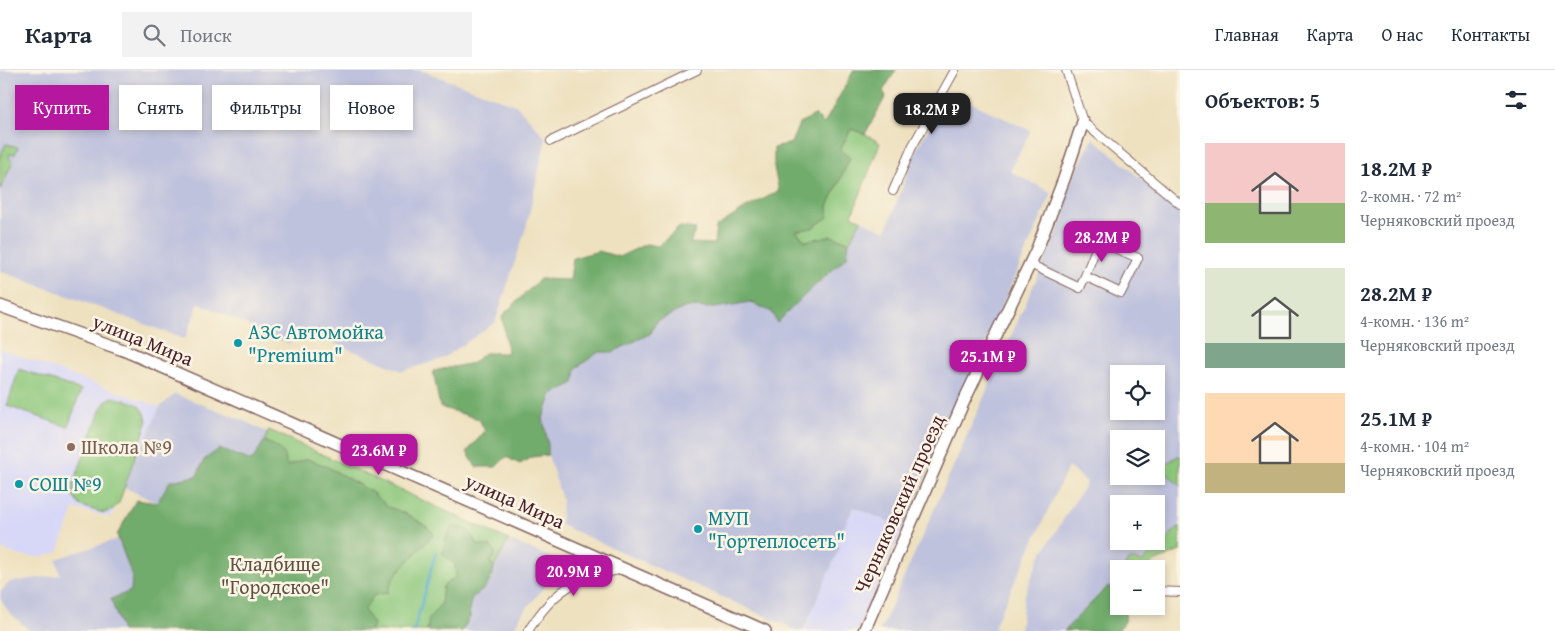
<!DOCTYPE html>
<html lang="ru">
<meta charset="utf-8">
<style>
body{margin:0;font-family:"Gentium Book Plus",serif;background:#f2f2f3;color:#1f2937;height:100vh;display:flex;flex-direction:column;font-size:19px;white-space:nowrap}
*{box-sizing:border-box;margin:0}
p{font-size:16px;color:#747a83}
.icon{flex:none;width:28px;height:28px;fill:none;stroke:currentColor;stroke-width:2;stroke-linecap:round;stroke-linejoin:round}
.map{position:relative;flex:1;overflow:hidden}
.drawer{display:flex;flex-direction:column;background:#fff;width:375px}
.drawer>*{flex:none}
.hud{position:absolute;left:15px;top:15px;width:475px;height:45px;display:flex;gap:10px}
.buttons{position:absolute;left:1110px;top:295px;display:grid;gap:10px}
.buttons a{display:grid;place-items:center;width:55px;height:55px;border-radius:0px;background:#fff;box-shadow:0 2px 8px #0003;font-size:25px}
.price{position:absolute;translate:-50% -42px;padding:0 11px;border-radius:10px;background:#b5179e;color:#fff;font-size:16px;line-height:32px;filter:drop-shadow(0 1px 2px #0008)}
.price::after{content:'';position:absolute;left:50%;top:30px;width:15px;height:11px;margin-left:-8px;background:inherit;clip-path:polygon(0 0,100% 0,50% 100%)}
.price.on{background:#222;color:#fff}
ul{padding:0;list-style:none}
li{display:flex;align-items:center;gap:15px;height:125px;padding:0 25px}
li span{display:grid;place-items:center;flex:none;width:140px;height:100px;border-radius:0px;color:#555}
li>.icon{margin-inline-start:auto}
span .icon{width:60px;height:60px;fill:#fffc;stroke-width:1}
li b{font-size:21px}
h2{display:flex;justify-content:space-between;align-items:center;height:60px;padding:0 25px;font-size:21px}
.pill{padding:0 18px;border-radius:0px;background:#fff;box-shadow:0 2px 8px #0003;font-size:18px;line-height:45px}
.pill.on{background:#b5179e;color:#fff}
header{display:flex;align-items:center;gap:30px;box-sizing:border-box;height:70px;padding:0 25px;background:#fff;border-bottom:1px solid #e0e1e3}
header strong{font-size:24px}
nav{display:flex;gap:28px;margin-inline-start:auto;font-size:18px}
.search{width:350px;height:45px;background:#f2f2f3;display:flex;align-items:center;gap:12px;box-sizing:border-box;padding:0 18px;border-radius:0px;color:#747a83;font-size:19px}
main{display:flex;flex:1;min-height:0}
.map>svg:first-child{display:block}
</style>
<header>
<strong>Карта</strong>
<div class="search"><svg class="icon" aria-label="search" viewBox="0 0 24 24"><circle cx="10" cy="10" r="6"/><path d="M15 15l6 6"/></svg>Поиск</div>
<nav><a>Главная</a><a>Карта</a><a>О нас</a><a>Контакты</a></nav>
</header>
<main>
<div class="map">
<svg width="1180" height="561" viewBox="0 0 1180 561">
<rect width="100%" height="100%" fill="#fcf5e5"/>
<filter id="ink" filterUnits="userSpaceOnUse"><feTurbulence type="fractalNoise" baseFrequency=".02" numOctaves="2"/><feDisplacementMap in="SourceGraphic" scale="10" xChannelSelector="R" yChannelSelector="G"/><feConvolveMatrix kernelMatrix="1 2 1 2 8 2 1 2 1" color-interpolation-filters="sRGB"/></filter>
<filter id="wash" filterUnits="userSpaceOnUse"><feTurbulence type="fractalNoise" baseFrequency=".0096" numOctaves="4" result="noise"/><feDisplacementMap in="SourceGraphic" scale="20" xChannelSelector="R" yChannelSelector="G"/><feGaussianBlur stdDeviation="1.12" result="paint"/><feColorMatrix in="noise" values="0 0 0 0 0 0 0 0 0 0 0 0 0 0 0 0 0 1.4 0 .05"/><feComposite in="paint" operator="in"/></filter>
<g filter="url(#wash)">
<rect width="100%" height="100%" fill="#eee1c0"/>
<path fill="#d7d7f8" d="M0,279L160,337L111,447L74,439L58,482L42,487L21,486L0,479Z
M854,437L903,458L857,561H803L840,477L836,475Z"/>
<path fill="#bfc2dd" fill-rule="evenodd" d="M0,0H420L516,35L546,68L526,158L495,253L442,289L402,301L298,258L289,274L199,233L185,269L0,201Z
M949,22L1031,61L1010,101L1052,123L903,458L854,437L836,474L840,477L803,561H798L561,455L562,429L548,385V375L543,348L552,324L574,313L576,298L599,282H614L651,263L656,252L686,237L715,238L750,232L772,242L778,252L811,219L847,187L849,172L861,150L886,161L915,83Z
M1093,68L1180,142V385L1160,397L1180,416V456L1141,493L1130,489L1122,499H1119V518L1106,517L1064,561H1020L1024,527L1039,488L1087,412L1068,397L994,557L1000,561H880L1065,145L1057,140ZM1119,304H1156V341H1119ZM1119,369H1156V406H1119ZM1119,434H1156V471H1119Z
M175,324L240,349L268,363L252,391L204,390L197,406L170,411L157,433L124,417L160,337Z
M118,469L132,506L131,521L111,529L122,561H30L9,542L0,529V522L10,512L60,505L56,489Z
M509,470L564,493L522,544L512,561H462L470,547L469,539L473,527L493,504L494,497Z"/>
<path fill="#8cc77c" stroke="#6b7354" d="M851,59L865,64L880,73L852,145L861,150L849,172L831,166L805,171L796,160L812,158L828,147V136L850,88L840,80Z
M6,74L18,77L15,84H10L9,88L13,91L0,120V86Z
M19,299L81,320L68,357L7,336Z
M113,327C131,332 145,331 147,353L119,433L112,440L104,443L87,438L79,435L73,426V415L101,338L107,330Z
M269,360L509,470L494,497L468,460L455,495L456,507L443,516L441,534L429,549L427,561H370L373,554L363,540L374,525L387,523L395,505L434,464L426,456L405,443L388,437L370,421L326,396L307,389L287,396L277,377L264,371Z
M1180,385V416L1160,397Z
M1180,456V481L1154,492L1147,499H1122L1130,489L1142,492Z"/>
<path fill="#71ac6c" stroke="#5e664c" d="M854,0H896L883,21L886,26L865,64L851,59L840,80L850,88L828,136V147L812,158L796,161L805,171L831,166L849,172L847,187L811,219L777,253L772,242L750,232L715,238L686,237L656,252L651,263L613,282H599L576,298L574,313L552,324L543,348L548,375V385L532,387L520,394L506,387L496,397H476L467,382L485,361L479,349L440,337L433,301L473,293L484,283H508L502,246L540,209L570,210L573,188L599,181L619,187L646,174L658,176L680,157L696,159L690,173L714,174L716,157L746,138L779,121L774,97V78L791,73L799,54L815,45L824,54Z
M264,371C280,378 283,378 287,396L307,389L326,396L370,421L388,437L405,443L426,456L434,464L395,505L387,523L374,525L364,540L373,554L370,561H122L111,529L131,521L132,506L117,465L136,430L157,433L170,411L197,406L204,390L219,379L252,391Z
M452,456L468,460L477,474L492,477L496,484L490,492L494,497C493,510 484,522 472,527L469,539L470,547L462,561H427L429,549L441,534L443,516L456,507L455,495L443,484L445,470Z
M1107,517L1119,518V536H1126L1125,552L1117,561H1064Z"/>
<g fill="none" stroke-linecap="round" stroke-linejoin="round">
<path stroke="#4eaacc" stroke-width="2.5" d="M414,561L436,482"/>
</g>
</g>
<g filter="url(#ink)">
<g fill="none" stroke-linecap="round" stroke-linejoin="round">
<g stroke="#83635f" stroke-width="10">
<path id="street" d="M1066,0L1083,52L1180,134
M551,71L697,0
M893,121L912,77L955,0
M1030,194L1080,218L1085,206L1121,223L1138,188L1087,166
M1085,206L1099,171
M1156,521L1180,522
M528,561C541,541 555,523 577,512C591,505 608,503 623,499"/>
</g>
<g stroke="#83635f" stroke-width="14">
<path id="secondary" d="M0,236L126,281L765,561
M864,561L963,333L1037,179L1064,109L1083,52"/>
</g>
<use href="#street" stroke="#fff" stroke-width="8"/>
<use href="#secondary" stroke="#fff" stroke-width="11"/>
</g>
</g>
<g fill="#0f9aa8" stroke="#fcf5e5" stroke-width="2">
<circle cx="238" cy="273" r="5"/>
<circle cx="19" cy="414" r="5"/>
<circle cx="698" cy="459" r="5"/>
</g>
<circle fill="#8d6e63" stroke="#fcf5e5" stroke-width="2" cx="71" cy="377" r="5"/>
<g text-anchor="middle" stroke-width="5" stroke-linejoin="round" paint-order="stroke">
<g font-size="20" fill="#0d838f" stroke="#fcf5e5" text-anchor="start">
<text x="248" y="269">АЗС Автомойка<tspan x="248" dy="23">"Premium"</tspan></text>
<text x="29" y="421">СОШ №9</text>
<text x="708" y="455">МУП<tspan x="708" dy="23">"Гортеплосеть"</tspan></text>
</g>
<g font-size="20" fill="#4a1f2b" stroke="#fcf5e5">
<text transform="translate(143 270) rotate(22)" y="7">улица Мира</text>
<text transform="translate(515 431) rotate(24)" y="7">улица Мира</text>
<text transform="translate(899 434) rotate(-66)" y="7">Черняковский проезд</text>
</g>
<g font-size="20" fill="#785e54" stroke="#fcf5e5" text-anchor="start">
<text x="81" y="384">Школа №9</text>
</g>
<g font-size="20" fill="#5e5143" stroke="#fcf5e5">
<text x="275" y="501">Кладбище<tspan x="275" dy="23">"Городское"</tspan></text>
</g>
</g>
</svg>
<div class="buttons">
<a><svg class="icon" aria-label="locate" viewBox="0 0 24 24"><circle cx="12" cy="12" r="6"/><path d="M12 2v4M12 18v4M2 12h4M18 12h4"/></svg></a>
<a><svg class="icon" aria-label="layers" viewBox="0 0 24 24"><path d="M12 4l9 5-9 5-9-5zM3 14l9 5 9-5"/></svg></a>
<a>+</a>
<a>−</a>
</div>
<b class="price on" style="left:932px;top:65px">18.2M ₽</b>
<b class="price" style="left:1102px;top:193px">28.2M ₽</b>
<b class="price" style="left:988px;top:312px">25.1M ₽</b>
<b class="price" style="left:379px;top:406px">23.6M ₽</b>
<b class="price" style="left:574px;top:527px">20.9M ₽</b>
<div class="hud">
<a class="pill on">Купить</a>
<a class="pill">Снять</a>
<a class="pill">Фильтры</a>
<a class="pill">Новое</a>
</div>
</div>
<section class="drawer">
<h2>Объектов: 5<svg class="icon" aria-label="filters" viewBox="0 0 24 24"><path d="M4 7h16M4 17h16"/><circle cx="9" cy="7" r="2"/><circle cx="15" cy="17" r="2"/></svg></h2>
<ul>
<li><span style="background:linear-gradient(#f6c9c9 60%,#8fb573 0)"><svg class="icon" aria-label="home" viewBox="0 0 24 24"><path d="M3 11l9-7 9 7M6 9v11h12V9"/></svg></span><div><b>18.2M ₽</b><p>2-комн. · 72 m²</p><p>Черняковский проезд</p></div></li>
<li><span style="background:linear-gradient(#dfe7d0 75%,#7fa58c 0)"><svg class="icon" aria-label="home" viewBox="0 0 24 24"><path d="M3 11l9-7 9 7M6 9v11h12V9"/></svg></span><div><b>28.2M ₽</b><p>4-комн. · 136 m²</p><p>Черняковский проезд</p></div></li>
<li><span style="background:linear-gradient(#ffd9b3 70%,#c2b280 0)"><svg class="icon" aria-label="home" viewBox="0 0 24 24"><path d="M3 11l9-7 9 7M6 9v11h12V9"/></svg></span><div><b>25.1M ₽</b><p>4-комн. · 104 m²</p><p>Черняковский проезд</p></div></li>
</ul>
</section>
</main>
